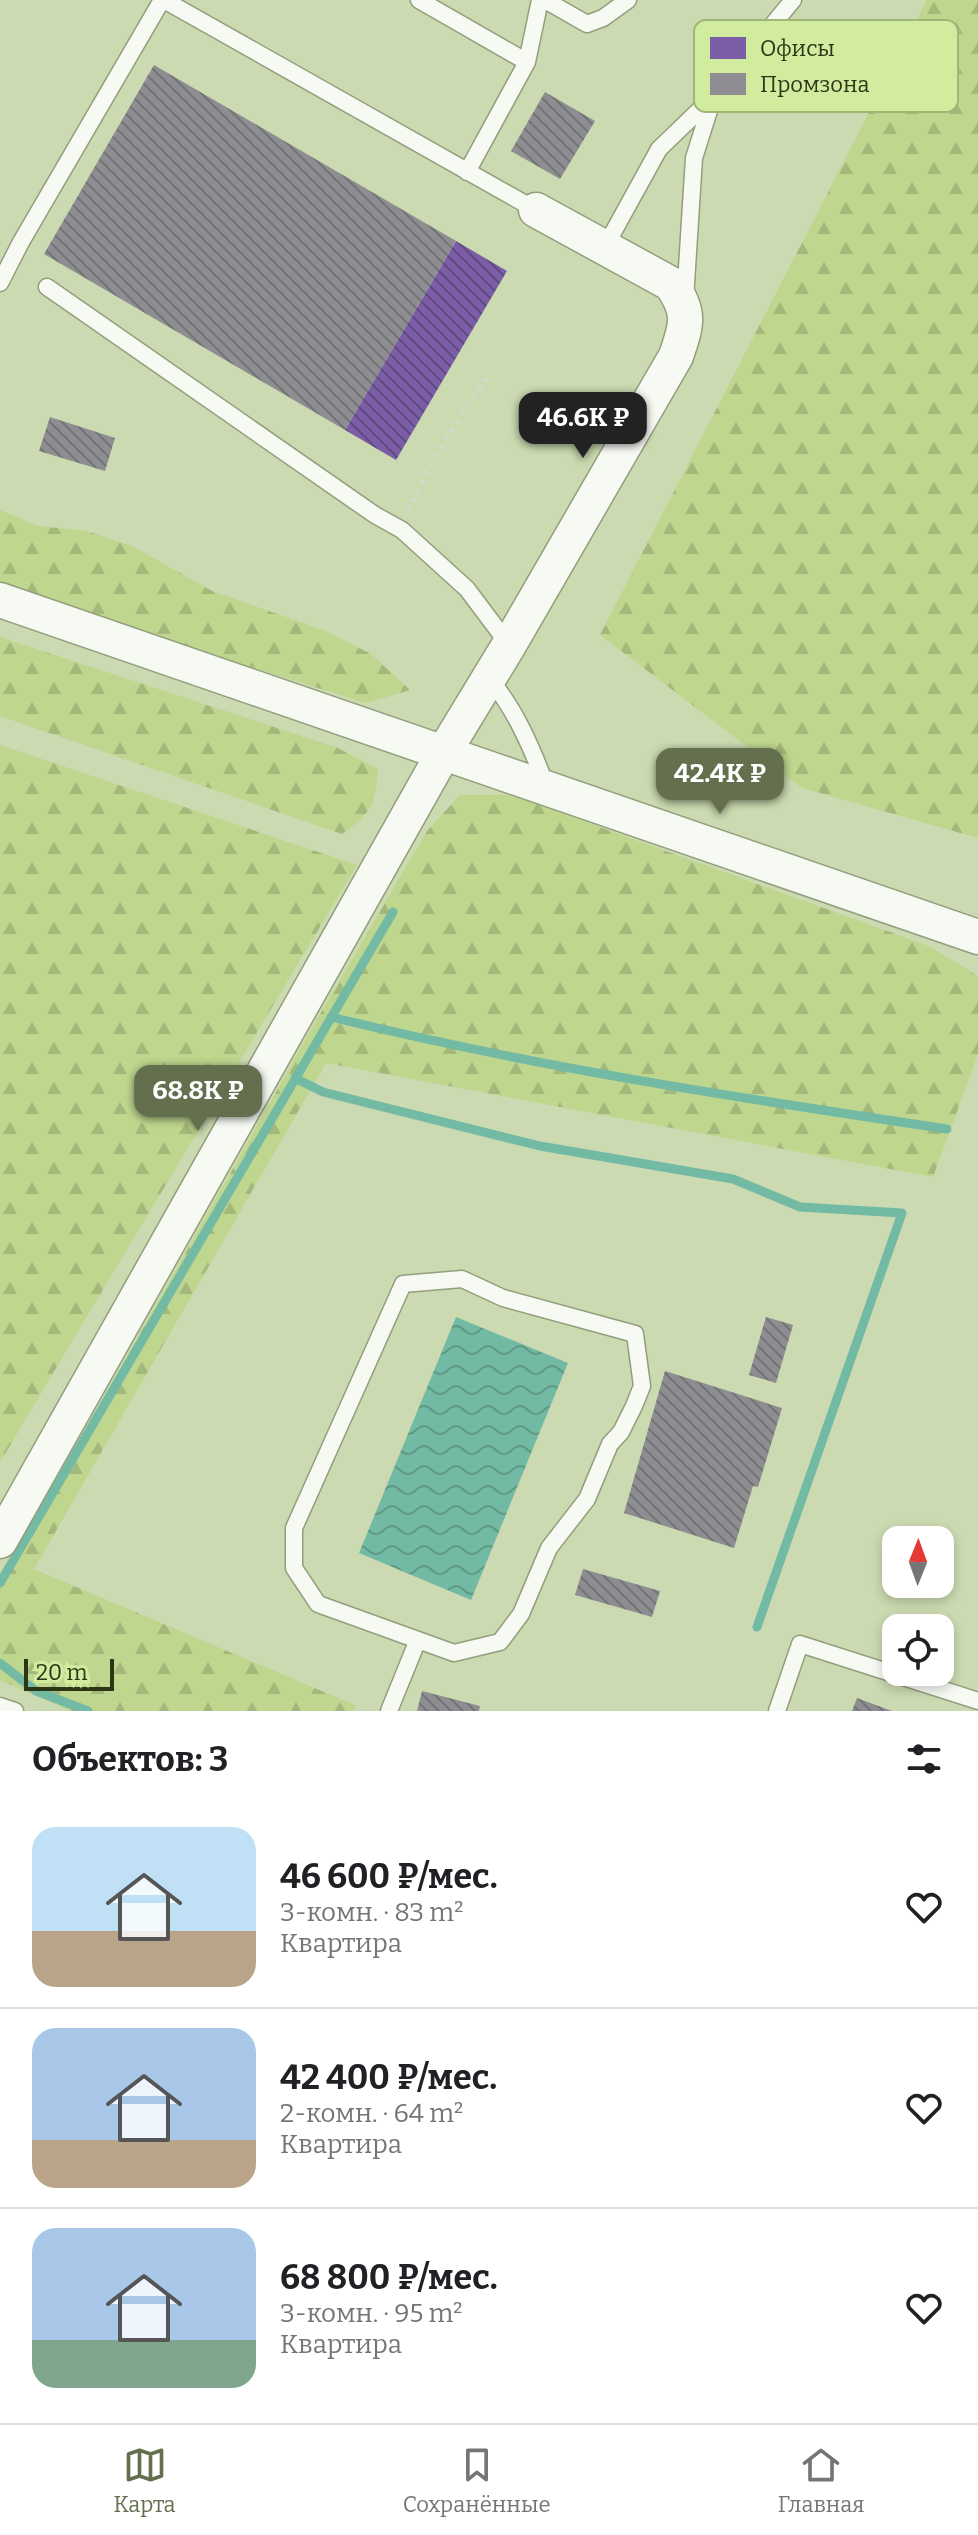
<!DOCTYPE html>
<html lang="ru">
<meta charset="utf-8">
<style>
body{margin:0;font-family:Bitter,serif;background:#f2f2f2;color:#202124;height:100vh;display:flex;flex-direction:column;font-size:30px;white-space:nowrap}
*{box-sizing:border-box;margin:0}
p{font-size:26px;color:#757577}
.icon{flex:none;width:44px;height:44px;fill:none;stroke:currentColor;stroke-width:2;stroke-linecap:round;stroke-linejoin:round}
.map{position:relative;height:1711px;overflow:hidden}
.panel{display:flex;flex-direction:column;background:#fff;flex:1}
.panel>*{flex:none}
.needle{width:52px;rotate:1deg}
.tools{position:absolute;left:882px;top:1526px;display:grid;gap:16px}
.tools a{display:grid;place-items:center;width:72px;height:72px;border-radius:16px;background:#fff;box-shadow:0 4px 12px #0003;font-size:40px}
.scale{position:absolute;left:24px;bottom:20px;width:90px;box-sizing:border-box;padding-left:8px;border:4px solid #2c3617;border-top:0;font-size:22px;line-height:28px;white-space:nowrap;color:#2c3617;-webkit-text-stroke:6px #d1ec9e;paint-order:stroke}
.price{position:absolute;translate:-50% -68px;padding:0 18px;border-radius:16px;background:#646f4d;color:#fff;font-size:26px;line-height:52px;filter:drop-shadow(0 2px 4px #0008)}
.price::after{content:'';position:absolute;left:50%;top:48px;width:24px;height:18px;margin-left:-12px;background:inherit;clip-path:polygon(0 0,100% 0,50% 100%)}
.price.selected{background:#222;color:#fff}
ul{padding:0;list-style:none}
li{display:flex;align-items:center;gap:24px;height:200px;padding:0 32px}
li+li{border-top:2px solid #e0e0e0}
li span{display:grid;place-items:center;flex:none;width:224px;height:160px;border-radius:24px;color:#555}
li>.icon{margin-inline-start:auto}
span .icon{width:96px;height:96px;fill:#fffc;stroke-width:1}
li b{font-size:34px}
h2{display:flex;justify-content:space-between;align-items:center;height:96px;padding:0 32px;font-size:34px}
.dock{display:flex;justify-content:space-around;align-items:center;height:112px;border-top:2px solid #e0e0e0;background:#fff;font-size:22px;color:#757577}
.dock a{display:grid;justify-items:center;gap:4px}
.dock .selected{color:#646f4d}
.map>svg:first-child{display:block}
</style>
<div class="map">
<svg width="978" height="1711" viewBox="0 0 978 1711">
<defs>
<pattern id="forest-firs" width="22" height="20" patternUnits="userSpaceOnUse" patternTransform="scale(2)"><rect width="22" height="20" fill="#bed68e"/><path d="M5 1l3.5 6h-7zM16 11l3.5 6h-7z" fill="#a3b87a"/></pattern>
<pattern id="water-waves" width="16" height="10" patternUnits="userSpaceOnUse" patternTransform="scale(2)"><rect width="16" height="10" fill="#73baa5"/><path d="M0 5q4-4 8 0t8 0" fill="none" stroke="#5f9885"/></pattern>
<pattern id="offices-back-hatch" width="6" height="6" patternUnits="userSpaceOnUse" patternTransform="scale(2)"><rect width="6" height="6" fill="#7b5ea7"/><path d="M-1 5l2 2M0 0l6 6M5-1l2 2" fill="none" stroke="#604a7f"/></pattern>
<pattern id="industry-back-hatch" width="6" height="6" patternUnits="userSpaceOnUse" patternTransform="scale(2)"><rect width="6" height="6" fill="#8d8d92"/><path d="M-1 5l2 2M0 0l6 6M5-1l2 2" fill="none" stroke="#737476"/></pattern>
</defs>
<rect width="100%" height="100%" fill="#cbdab0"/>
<path fill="url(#forest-firs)" d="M927,0H978V838L802,788L600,635Z
M0,510L38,526L87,531L132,546L212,591L323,630L371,654L410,690L366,703L146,634L0,581Z
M0,637L338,748L378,769C375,805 372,813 342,834L0,716Z
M0,745L357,865L0,1462Z
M460,795H511L929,946L978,976V1054L933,1177L326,1063L34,1569L357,1706L353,1711H71L0,1680V1583L11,1562L319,1016L427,831Z"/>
<path fill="url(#water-waves)" d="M456,1317L568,1363L471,1600L359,1553Z"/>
<path fill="url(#offices-back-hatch)" d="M456,241L507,271L396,460L345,430Z"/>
<path fill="url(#industry-back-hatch)" d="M154,65L456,241L345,430L44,254Z
M545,92L595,121L560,179L511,151Z
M50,417L115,438L105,471L39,451Z
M766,1317L793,1325L776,1383L749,1375Z
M665,1371L782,1408L758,1487L753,1486L734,1548L624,1513Z
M583,1569L660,1591L652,1617L575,1595Z
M422,1691L480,1706L479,1711H417Z
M857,1698L892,1711H852Z"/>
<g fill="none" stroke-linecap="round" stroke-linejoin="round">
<path stroke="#73baa5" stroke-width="9" d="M331,1017C534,1067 740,1098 947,1129
M295,1078L323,1092L540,1146L733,1179L800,1207L902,1213L757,1627
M0,1583L393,912
M0,1663L36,1691L88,1711"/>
<g stroke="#929e7c" stroke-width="19">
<path id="service" d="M164,0L536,210
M419,0L527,62
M545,0L587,24L603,18L628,0
M467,172L527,62L540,0
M605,247L659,149L714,96L793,0
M0,283L21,242L162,0
M47,287L375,515L402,530L467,589L509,645
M685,299L694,158L712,101
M489,678C515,709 532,748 546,786
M462,1279L503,1298L635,1334L642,1386L634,1406L621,1432L610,1444L587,1499L549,1548L521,1614L500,1642L454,1653L318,1604L294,1568V1528L403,1284Z
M0,1706L15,1711
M389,1711L417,1642
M777,1711L800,1644L978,1701"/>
</g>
<g stroke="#929e7c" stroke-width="37">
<path id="minor" d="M0,600L978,937
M0,1541L444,752L509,645L676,356C687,324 691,313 671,284L536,210"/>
</g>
<path stroke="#d4d8ca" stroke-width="5" stroke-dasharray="4 6" stroke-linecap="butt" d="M409,511L429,467L490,373"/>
<use href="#service" stroke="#f7f9f3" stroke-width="16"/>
<use href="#minor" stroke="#f7f9f3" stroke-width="34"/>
</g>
<rect x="694" y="20" width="264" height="92" rx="12" fill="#d1ec9e" stroke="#a0b576" stroke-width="2"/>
<rect x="710" y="37" width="36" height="22" fill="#7b5ea7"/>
<rect x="710" y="73" width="36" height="22" fill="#8d8d92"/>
<g font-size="22" fill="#2c3617">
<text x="760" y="56">Офисы</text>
<text x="760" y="92">Промзона</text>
</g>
</svg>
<div class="tools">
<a><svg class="needle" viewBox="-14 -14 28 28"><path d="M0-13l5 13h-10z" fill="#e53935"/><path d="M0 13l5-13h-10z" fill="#757577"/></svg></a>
<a><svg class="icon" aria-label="locate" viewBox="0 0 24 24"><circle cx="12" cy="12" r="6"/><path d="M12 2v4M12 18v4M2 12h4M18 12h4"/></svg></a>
</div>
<div class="scale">20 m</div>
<b class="price selected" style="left:583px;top:460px">46.6K ₽</b>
<b class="price" style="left:720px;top:816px">42.4K ₽</b>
<b class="price" style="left:198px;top:1133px">68.8K ₽</b>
</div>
<section class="panel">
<h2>Объектов: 3<svg class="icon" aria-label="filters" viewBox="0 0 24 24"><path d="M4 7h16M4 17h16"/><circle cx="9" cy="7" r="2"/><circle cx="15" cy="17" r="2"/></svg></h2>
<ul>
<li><span style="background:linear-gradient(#bfe0f5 65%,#b9a48a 0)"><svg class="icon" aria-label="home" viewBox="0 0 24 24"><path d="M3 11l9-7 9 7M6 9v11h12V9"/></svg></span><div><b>46 600 ₽/мес.</b><p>3-комн. · 83 m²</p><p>Квартира</p></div><svg class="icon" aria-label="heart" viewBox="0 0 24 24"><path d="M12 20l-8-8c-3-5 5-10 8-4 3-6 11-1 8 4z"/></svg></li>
<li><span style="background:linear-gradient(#a9c7e8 70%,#b9a48a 0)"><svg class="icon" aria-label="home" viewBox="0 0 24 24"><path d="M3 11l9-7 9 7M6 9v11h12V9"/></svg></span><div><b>42 400 ₽/мес.</b><p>2-комн. · 64 m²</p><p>Квартира</p></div><svg class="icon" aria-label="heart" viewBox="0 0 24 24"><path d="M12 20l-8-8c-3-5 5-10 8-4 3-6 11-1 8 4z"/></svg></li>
<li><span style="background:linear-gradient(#a9c7e8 70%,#7fa58c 0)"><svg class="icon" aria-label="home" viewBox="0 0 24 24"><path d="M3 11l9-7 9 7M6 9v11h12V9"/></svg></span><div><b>68 800 ₽/мес.</b><p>3-комн. · 95 m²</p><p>Квартира</p></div><svg class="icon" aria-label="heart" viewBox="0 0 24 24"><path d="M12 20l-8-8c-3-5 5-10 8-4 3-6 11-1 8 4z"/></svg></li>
</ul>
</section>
<nav class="dock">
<a class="selected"><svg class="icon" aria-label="map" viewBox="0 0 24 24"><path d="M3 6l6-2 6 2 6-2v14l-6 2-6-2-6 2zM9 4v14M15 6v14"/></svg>Карта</a>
<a><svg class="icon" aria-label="saved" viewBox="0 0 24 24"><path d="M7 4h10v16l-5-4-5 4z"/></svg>Сохранённые</a>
<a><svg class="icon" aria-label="home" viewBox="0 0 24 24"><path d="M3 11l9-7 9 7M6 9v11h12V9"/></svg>Главная</a>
</nav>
